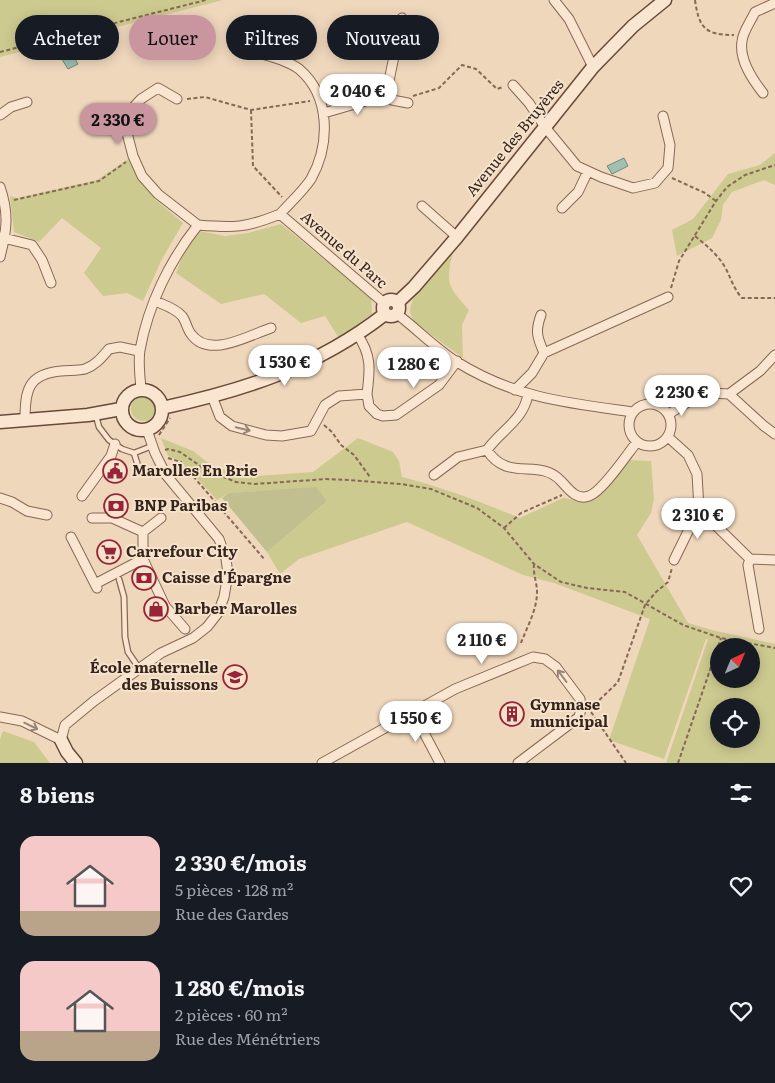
<!DOCTYPE html>
<html lang="fr">
<meta charset="utf-8">
<style>
body{margin:0;font-family:Literata,serif;background:#20242c;color:#f1f3f6;height:100vh;display:flex;flex-direction:column;font-size:19px;white-space:nowrap}
*{box-sizing:border-box;margin:0}
p{font-size:16px;color:#9ea1a6}
.icon{flex:none;width:28px;height:28px;fill:none;stroke:currentColor;stroke-width:2;stroke-linecap:round;stroke-linejoin:round}
.map{position:relative;height:763px;overflow:hidden}
.drawer{display:flex;flex-direction:column;background:#171b24;flex:1}
.drawer>*{flex:none}
.top-card{position:absolute;left:15px;top:15px;width:500px;height:45px;display:flex;gap:10px}
.needle{width:32px;rotate:44deg}
.controls{position:absolute;left:710px;top:638px;display:grid;gap:10px}
.controls a{display:grid;place-items:center;width:50px;height:50px;border-radius:50%;background:#171b24;box-shadow:0 2px 12px #0003;font-size:25px}
.price{position:absolute;translate:-50% -42px;padding:0 11px;border-radius:18px;background:#fff;color:#222;font-size:16px;line-height:32px;filter:drop-shadow(0 1px 2px #0008)}
.price::after{content:'';position:absolute;left:50%;top:30px;width:15px;height:11px;margin-left:-8px;background:inherit;clip-path:polygon(0 0,100% 0,50% 100%)}
.price.on{background:#c996a0;color:#111}
ul{padding:0;list-style:none}
li{display:flex;align-items:center;gap:15px;height:125px;padding:0 20px}
li span{display:grid;place-items:center;flex:none;width:140px;height:100px;border-radius:15px;color:#555}
li>.icon{margin-inline-start:auto}
span .icon{width:60px;height:60px;fill:#fffc;stroke-width:1}
li b{font-size:21px}
h2{display:flex;justify-content:space-between;align-items:center;height:60px;padding:0 20px;font-size:21px}
.tag{padding:0 18px;border-radius:22px;background:#171b24;box-shadow:0 2px 12px #0003;font-size:18px;line-height:45px}
.tag.on{background:#c996a0;color:#111}
.map>svg:first-child{display:block}
</style>
<div class="map">
<svg width="775" height="763" viewBox="0 0 775 763">
<rect width="100%" height="100%" fill="#efd7bc"/>
<path fill="#cdca90" fill-rule="evenodd" d="M0,0H223L0,57Z
M775,153V185L764,180L732,192L723,205L721,220L712,238L677,256L672,230L693,219L728,174L760,165Z
M131,157L141,182L156,200L183,223L162,259L143,301L127,293L103,296L84,273L101,248L62,218L39,242L14,232L10,196L17,198L97,180Z
M281,224L371,298L372,314L339,338L325,316L301,323L264,294L221,304L176,273L184,252L199,231L225,236L248,233Z
M453,252C445,284 448,286 469,310L462,325L463,358L415,323C409,314 409,309 413,299Z
M131 409a12 12 0 1 1 24 0a12 12 0 1 1-24 0Z
M161,438L193,451L211,465L245,477L313,472L358,438L393,452L399,461L402,477C442,487 481,502 520,518L563,498L588,502L596,498L628,460L651,461L654,499L651,513L637,535L688,623L712,630L775,644V763H666L708,639H706L664,759L609,740L650,619L554,583L523,575L407,522L299,559L280,574L267,552L327,501L316,488L229,493L217,500L182,462L168,456ZM719,646H751V679H719ZM719,706H751V739H719Z
M3,731L34,742L50,763H0V739Z"/>
<path fill="#c1be90" d="M316,487L327,501L267,552L222,498L229,493Z"/>
<path fill="#a0c0b1" stroke="#688d7e" d="M68,47L78,64L68,69L58,53Z
M624,158L628,166L612,174L607,166Z"/>
<g fill="none" stroke-linecap="round" stroke-linejoin="round">
<g stroke="#876755" stroke-width="7">
<path id="lane" d="M96,416L99,427L109,440L122,449L134,453L152,446
M134,453L139,469
M119,579L124,597L125,637L128,652L139,668"/>
</g>
<g stroke="#876755" stroke-width="11">
<path id="street" d="M554,0L569,19L593,67
M402,18L386,95L392,100L408,103
M245,49C262,55 284,58 299,69C331,96 330,145 311,179C303,191 290,203 280,214
M513,85L529,103L545,127L577,166L601,177L633,188L655,183L668,168L670,145L663,116
M763,93C752,79 739,60 742,41C743,31 751,21 755,12L775,3
M320,98L388,79
M177,99L158,88L141,99L128,113L127,133L133,156L142,176L158,194L198,225
M324,113L386,95
M0,115L11,107L27,102
M0,187C9,213 7,230 0,257
M422,206L457,237
M562,208L578,192L588,171
M0,237L32,245L42,260L51,283
M155,301C164,305 175,308 182,316C186,321 187,329 191,334C209,359 247,336 271,328
M397,314C417,329 435,348 457,362C515,398 567,403 633,412
M541,315C535,331 537,337 544,353
M141,389C140,376 138,362 140,350C148,305 170,260 198,225C234,228 246,228 280,214L384,303
M515,390L532,373L544,353L668,297
M367,394L369,406L377,414L383,416L396,415L439,385L457,361
M528,394C524,420 501,430 487,450C508,483 539,457 561,481C568,488 576,501 589,496C603,491 627,454 637,442
M729,394L764,426L775,434
M212,396L220,417L232,426L266,435L282,436L311,431L325,405L339,396L367,394C370,370 372,355 357,334
M629 425a21 21 0 1 1 42 0a21 21 0 1 1-42 0Z
M669,414C690,400 702,391 729,394L760,371L775,355
M25,420C25,390 28,374 61,371C69,370 78,371 85,369C96,365 102,357 109,349L120,347L139,351
M668,437L688,455L697,474L699,509L750,559L775,560
M434,475L458,457L487,450
M82,496L111,456L115,444
M0,498L12,502L27,511L47,515
M92,518H112L143,532V559L165,606L185,629
M143,532L161,518
M71,537L97,588
M750,559L748,565L759,629
M674,560L699,509
M95,584L143,559
M413,712L440,763
M0,717L22,721L61,740L65,725L94,701L161,653L193,638L207,627L218,613L224,597L228,574L226,559L219,539L166,475L155,453L147,430
M322,763L455,689L533,657L545,659L556,667L580,699L581,709L579,717L518,763"/>
</g>
<g stroke="#694939" stroke-width="15">
<path id="secondary" d="M383 308a8 8 0 1 1 16 0a8 8 0 1 1-16 0Z
M397,303L414,287L457,237L593,67L633,26L665,0
M122 410a20 20 0 1 1 40 0a20 20 0 1 1-40 0Z
M162,408C245,390 317,367 385,314
M0,422L88,415L121,409
M61,740L67,752L76,763"/>
</g>
<path stroke="#876755" stroke-width="2" stroke-dasharray="4 2.5" stroke-linecap="butt" d="M695,0C699,28 705,35 734,35
M0,52L206,0
M413,96L439,88L462,65L476,69L497,89L503,87
M187,99L205,97L251,110L310,101
M251,110L253,166L282,197
M672,178L705,193L716,201
M14,200L99,181L126,162
M695,236C707,246 717,254 725,267C731,278 733,288 742,298H775
M671,288L679,261L716,201L727,187L745,175L775,165
M324,425L332,432L341,445L354,455L370,477
M159,435L170,418
M165,450L168,449L180,452L206,470L236,482L255,484L326,479L349,480L401,484L431,489L477,508L504,528L534,564L561,582L587,588L625,592L683,625L721,638L775,648
M168,458L181,462L265,560
M504,528L521,513L562,495
M521,643C527,627 537,610 537,592C537,583 533,574 534,564
M590,709L618,682L645,605L656,592L668,582L672,568
M591,712L626,763
M678,763L721,638"/>
<use href="#lane" stroke="#fae6d0" stroke-width="4.5"/>
<use href="#street" stroke="#fae6d0" stroke-width="9"/>
<use href="#secondary" stroke="#fae6d0" stroke-width="12"/>
</g>
<defs><path id="oneway-shaft" d="M-6 0H5M1.5-3L5.5 0L1.5 3" fill="none" stroke-width="1.6" stroke-linecap="round" stroke-linejoin="round" transform="scale(1.25)"/></defs>
<g stroke="#988476">
<use href="#oneway-shaft" transform="translate(243 429) rotate(14)"/>
<use href="#oneway-shaft" transform="translate(562 676) rotate(-127)"/>
<use href="#oneway-shaft" transform="translate(31 726) rotate(26)"/>
</g>
<defs>
<g id="civic-ring" transform="scale(1.25)"><circle r="9.5" fill="#f6e3cc" stroke="#982438" stroke-width="1.5"/><path d="M-.6-6.5H3V-4.5H.6V-3L4-1V1h2V6H-6V1h2V-1L-.6-3ZM-1.2 2.5V6h2.4V2.5Z" fill="#982438"/></g>
<g id="bank-ring" transform="scale(1.25)"><circle r="9.5" fill="#f6e3cc" stroke="#982438" stroke-width="1.5"/><path d="M-6-4H6V4H-6ZM0-2.3a2.3 2.3 0 1 0 0 4.6a2.3 2.3 0 1 0 0-4.6Z" fill="#982438"/></g>
<g id="supermarket-ring" transform="scale(1.25)"><circle r="9.5" fill="#f6e3cc" stroke="#982438" stroke-width="1.5"/><path d="M-6-5.5h2.5l.6 2H6L4.5 2H-2.5L-4.4-4H-6ZM-1.5 3.2a1.3 1.3 0 1 0 .1 0ZM3 3.2a1.3 1.3 0 1 0 .1 0Z" fill="#982438"/></g>
<g id="shop-ring" transform="scale(1.25)"><circle r="9.5" fill="#f6e3cc" stroke="#982438" stroke-width="1.5"/><path d="M-5-2.5h2.3a2.7 3.5 0 0 1 5.4 0H5L5.5 6h-11ZM-1.5-2.5h3a1.5 2.3 0 0 0-3 0Z" fill="#982438"/></g>
<g id="school-ring" transform="scale(1.25)"><circle r="9.5" fill="#f6e3cc" stroke="#982438" stroke-width="1.5"/><path d="M0-5L7-2L0 1L-7-2ZM-4 1L0 2.5L4 1V4Q0 6-4 4Z" fill="#982438"/></g>
<g id="building-ring" transform="scale(1.25)"><circle r="9.5" fill="#f6e3cc" stroke="#982438" stroke-width="1.5"/><path d="M-4-6H4V6H1V3H-1V6H-4ZM-2.5-4.3h1.7v1.8h-1.7ZM.8-4.3h1.7v1.8H.8ZM-2.5-1h1.7V.8h-1.7ZM.8-1h1.7V.8H.8Z" fill="#982438"/></g>
</defs>
<g fill-rule="evenodd">
<use href="#civic-ring" x="115" y="471"/>
<use href="#bank-ring" x="116" y="506"/>
<use href="#supermarket-ring" x="109" y="552"/>
<use href="#bank-ring" x="144" y="578"/>
<use href="#shop-ring" x="156" y="609"/>
<use href="#school-ring" x="235" y="677"/>
<use href="#building-ring" x="512" y="714"/>
</g>
<g text-anchor="middle" stroke-width="4" stroke-linejoin="round" paint-order="stroke">
<g font-size="15" fill="#36231b" stroke="#f6e3cc">
<text transform="translate(515 138) rotate(-51)" y="5">Avenue des Bruyères</text>
<text transform="translate(344 250) rotate(41)" y="5">Avenue du Parc</text>
</g>
<g font-size="15" font-weight="bold" fill="#36231b" stroke="#f6e3cc" text-anchor="start">
<text x="132" y="476">Marolles En Brie</text>
<text x="134" y="511">BNP Paribas</text>
<text x="126" y="557">Carrefour City</text>
<text x="162" y="583">Caisse d'Épargne</text>
<text x="174" y="614">Barber Marolles</text>
<text x="218" y="673" text-anchor="end">École maternelle<tspan x="218" dy="17">des Buissons</tspan></text>
<text x="530" y="710">Gymnase<tspan x="530" dy="17">municipal</tspan></text>
</g>
</g>
</svg>
<div class="controls">
<a><svg class="needle" viewBox="-14 -14 28 28"><path d="M0-13l5 13h-10z" fill="#e53935"/><path d="M0 13l5-13h-10z" fill="#9ea1a6"/></svg></a>
<a><svg class="icon" aria-label="locate" viewBox="0 0 24 24"><circle cx="12" cy="12" r="6"/><path d="M12 2v4M12 18v4M2 12h4M18 12h4"/></svg></a>
</div>
<b class="price" style="left:358px;top:116px">2 040 €</b>
<b class="price on" style="left:118px;top:145px">2 330 €</b>
<b class="price" style="left:285px;top:387px">1 530 €</b>
<b class="price" style="left:414px;top:389px">1 280 €</b>
<b class="price" style="left:682px;top:417px">2 230 €</b>
<b class="price" style="left:698px;top:540px">2 310 €</b>
<b class="price" style="left:482px;top:665px">2 110 €</b>
<b class="price" style="left:416px;top:743px">1 550 €</b>
<div class="top-card">
<a class="tag">Acheter</a>
<a class="tag on">Louer</a>
<a class="tag">Filtres</a>
<a class="tag">Nouveau</a>
</div>
</div>
<section class="drawer">
<h2>8 biens<svg class="icon" aria-label="filters" viewBox="0 0 24 24"><path d="M4 7h16M4 17h16"/><circle cx="9" cy="7" r="2"/><circle cx="15" cy="17" r="2"/></svg></h2>
<ul>
<li><span style="background:linear-gradient(#f6c9c9 75%,#b9a48a 0)"><svg class="icon" aria-label="home" viewBox="0 0 24 24"><path d="M3 11l9-7 9 7M6 9v11h12V9"/></svg></span><div><b>2 330 €/mois</b><p>5 pièces · 128 m²</p><p>Rue des Gardes</p></div><svg class="icon" aria-label="heart" viewBox="0 0 24 24"><path d="M12 20l-8-8c-3-5 5-10 8-4 3-6 11-1 8 4z"/></svg></li>
<li><span style="background:linear-gradient(#f6c9c9 70%,#b9a48a 0)"><svg class="icon" aria-label="home" viewBox="0 0 24 24"><path d="M3 11l9-7 9 7M6 9v11h12V9"/></svg></span><div><b>1 280 €/mois</b><p>2 pièces · 60 m²</p><p>Rue des Ménétriers</p></div><svg class="icon" aria-label="heart" viewBox="0 0 24 24"><path d="M12 20l-8-8c-3-5 5-10 8-4 3-6 11-1 8 4z"/></svg></li>
</ul>
</section>
